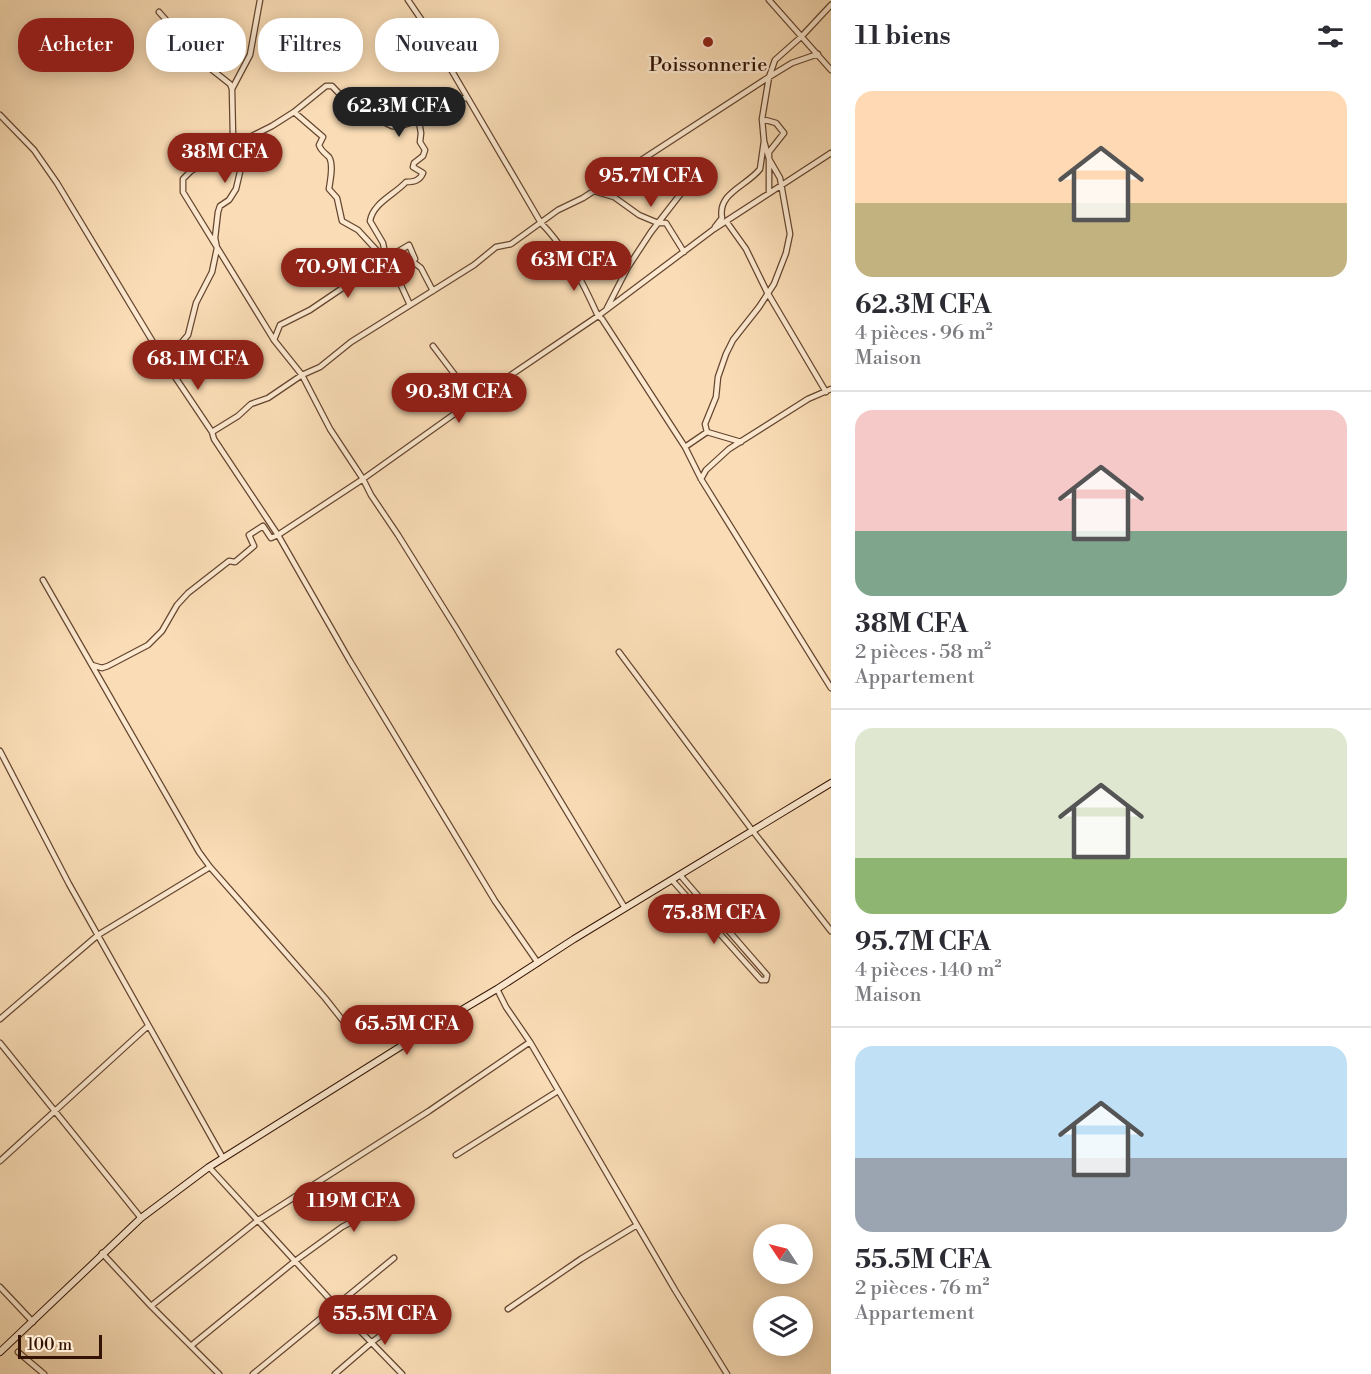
<!DOCTYPE html>
<html lang="fr">
<meta charset="utf-8">
<style>
body{margin:0;font-family:"Libre Bodoni",serif;background:#f2f2f3;color:#2b2b33;height:100vh;display:flex;flex-direction:column;font-size:22px;white-space:nowrap}
*{box-sizing:border-box;margin:0}
p{font-size:20px;color:#7c7c81}
.icon{flex:none;width:33px;height:33px;fill:none;stroke:currentColor;stroke-width:2;stroke-linecap:round;stroke-linejoin:round}
.map{position:relative;flex:1;overflow:hidden}
.details{display:flex;flex-direction:column;background:#fff;width:540px}
.details>*{flex:none}
.hud{position:absolute;left:18px;top:18px;width:570px;height:54px;display:flex;gap:12px}
.needle{width:39px;rotate:305deg}
.controls{position:absolute;left:753px;top:1224px;display:grid;gap:12px}
.controls a{display:grid;place-items:center;width:60px;height:60px;border-radius:50%;background:#fff;box-shadow:0 3px 15px #0003;font-size:30px}
.scale{position:absolute;left:18px;bottom:15px;width:84px;box-sizing:border-box;padding-left:6px;border:3px solid #331304;border-top:0;font-size:16px;line-height:21px;white-space:nowrap;color:#331304;-webkit-text-stroke:4px #fce9d0;paint-order:stroke}
.price{position:absolute;translate:-50% -51px;padding:0 14px;border-radius:21px;background:#8f2418;color:#fff;font-size:20px;line-height:39px;filter:drop-shadow(0 2px 3px #0008)}
.price::after{content:'';position:absolute;left:50%;top:36px;width:18px;height:14px;margin-left:-9px;background:inherit;clip-path:polygon(0 0,100% 0,50% 100%)}
.price.active{background:#222;color:#fff}
ul{padding:0;list-style:none}
li{display:grid;align-content:center;gap:12px;height:318px;padding:0 24px}
li+li{border-top:2px solid #e1e1e2}
li span{display:grid;place-items:center;height:186px;border-radius:18px;color:#555}
li>.icon{margin-inline-start:auto}
span .icon{width:108px;height:108px;fill:#fffc;stroke-width:1}
li b{font-size:26px}
h2{display:flex;justify-content:space-between;align-items:center;height:72px;padding:0 24px;font-size:26px}
.chip{padding:0 21px;border-radius:24px;background:#fff;box-shadow:0 3px 15px #0003;font-size:21px;line-height:54px}
.chip.active{background:#8f2418;color:#fff}
main{display:flex;flex:1;min-height:0}
.map>svg:first-child{display:block}
</style>
<main>
<div class="map">
<svg width="831" height="1374" viewBox="0 0 831 1374">
<rect width="100%" height="100%" fill="#faddb6"/>
<filter id="stains"><feTurbulence type="fractalNoise" baseFrequency=".00333" numOctaves="4"/><feColorMatrix values="0 0 0 0 .2 0 0 0 0 .09 0 0 0 0 .02 0 0 0 .5 -.17"/></filter>
<radialGradient id="worn" r=".72"><stop offset=".6" stop-color="#630" stop-opacity="0"/><stop offset="1" stop-color="#630" stop-opacity=".3"/></radialGradient>
<g fill="none" stroke-linecap="round" stroke-linejoin="round">
<g stroke="#654630" stroke-width="7">
<path id="street" d="M408,0L425,25L541,223C566,248 583,283 598,316L714,229L831,153
M769,0L831,70
M159,12L206,65L230,84L232,89
M294,112L323,137L319,145C321,151 325,153 329,157C334,165 330,181 329,189L337,198L342,221L358,230L393,268L410,305
M0,115L34,150L57,183L165,362L212,432
M762,119L776,123L784,133L769,152V193
M594,191L614,197L639,215L658,223H666L684,252
M726,221L746,249L767,292L826,392
M715,227L722,218C717,193 747,186 760,169L764,141L762,119L769,77L775,60L802,36L831,5
M386,259L383,243L370,221C373,203 394,195 406,182C415,182 420,180 423,173L413,167L414,163L423,156L425,150L420,142L421,133L419,122C430,106 448,98 467,98
M393,268L412,261
M607,308L628,267L651,232L696,174
M274,340L280,325L310,310L387,258L409,245L415,259L412,261L421,268L433,291
M433,346L474,400
M165,362L188,335L196,303L212,272L217,248L215,238L218,212L220,206L229,200L236,189L240,172L233,137L232,89L250,55L260,0
M707,432L741,442
M685,447L707,432L705,424L716,397L718,377L726,354L733,340L759,307L774,284L786,253L790,234L780,178L769,159L764,141
M701,479L706,470L729,449L808,399L831,389
M43,580L199,852L210,867L325,998L355,1036L383,1035L411,1040
M619,652L752,830L831,931
M92,665L102,668L108,666L148,645L162,631L177,605L188,593L229,561L235,562L254,546L249,535L263,526L271,538L278,535L363,479L330,429L302,375L274,340L183,192V179L191,171L234,145L272,126L294,112L326,86H332L351,106L392,126C402,128 411,120 419,122
M0,751L69,884L223,1158
M672,880L761,980H766L767,975L680,875
M625,908L456,628L398,535L371,495L363,479L474,400L598,316L602,319L685,447L701,479L831,688
M538,963L495,901L350,661L278,535L214,439L212,432L238,416L251,404L268,398L302,375L320,367L351,342L474,265L496,247L511,244L558,210L583,198L769,77L792,63L818,54
M497,989L506,1007L530,1042L675,1290L727,1374
M0,1019L98,935L210,867
M0,1043L141,1218
M456,1155L558,1091
M0,1161L148,1026
M209,1167L336,1306L402,1374
M102,1253L151,1306L219,1374
M0,1287L33,1322
M151,1306L257,1221L429,1111L530,1042
M508,1309L581,1259L637,1225
M192,1345L295,1261L342,1227L406,1193
M18,1352L44,1374
M253,1374L394,1258
M335,1374L372,1342L424,1303"/>
</g>
<g stroke="#331304" stroke-width="8">
<path id="secondary" d="M0,1352L141,1218L209,1167L411,1040L497,989L574,939L831,783"/>
</g>
<use href="#street" stroke="#fce9d0" stroke-width="4.5"/>
<use href="#secondary" stroke="#fce9d0" stroke-width="6"/>
</g>
<circle fill="#8f2418" stroke="#fce9d0" stroke-width="2" cx="708" cy="42" r="6"/>
<g text-anchor="middle" stroke-width="4.5" stroke-linejoin="round" paint-order="stroke">
<g font-size="20" fill="#331304" stroke="#fce9d0">
<text x="708" y="71">Poissonnerie</text>
</g>
</g>
<rect width="100%" height="100%" filter="url(#stains)"/>
<rect width="100%" height="100%" fill="url(#worn)"/>
</svg>
<div class="controls">
<a><svg class="needle" viewBox="-14 -14 28 28"><path d="M0-13l5 13h-10z" fill="#e53935"/><path d="M0 13l5-13h-10z" fill="#7c7c81"/></svg></a>
<a><svg class="icon" aria-label="layers" viewBox="0 0 24 24"><path d="M12 4l9 5-9 5-9-5zM3 14l9 5 9-5"/></svg></a>
</div>
<div class="scale">100 m</div>
<b class="price active" style="left:399px;top:138px">62.3M CFA</b>
<b class="price" style="left:225px;top:184px">38M CFA</b>
<b class="price" style="left:651px;top:208px">95.7M CFA</b>
<b class="price" style="left:574px;top:292px">63M CFA</b>
<b class="price" style="left:348px;top:299px">70.9M CFA</b>
<b class="price" style="left:198px;top:391px">68.1M CFA</b>
<b class="price" style="left:459px;top:424px">90.3M CFA</b>
<b class="price" style="left:714px;top:945px">75.8M CFA</b>
<b class="price" style="left:407px;top:1056px">65.5M CFA</b>
<b class="price" style="left:354px;top:1233px">119M CFA</b>
<b class="price" style="left:385px;top:1346px">55.5M CFA</b>
<div class="hud">
<a class="chip active">Acheter</a>
<a class="chip">Louer</a>
<a class="chip">Filtres</a>
<a class="chip">Nouveau</a>
</div>
</div>
<section class="details">
<h2>11 biens<svg class="icon" aria-label="filters" viewBox="0 0 24 24"><path d="M4 7h16M4 17h16"/><circle cx="9" cy="7" r="2"/><circle cx="15" cy="17" r="2"/></svg></h2>
<ul>
<li><span style="background:linear-gradient(#ffd9b3 60%,#c2b280 0)"><svg class="icon" aria-label="home" viewBox="0 0 24 24"><path d="M3 11l9-7 9 7M6 9v11h12V9"/></svg></span><div><b>62.3M CFA</b><p>4 pièces · 96 m²</p><p>Maison</p></div></li>
<li><span style="background:linear-gradient(#f6c9c9 65%,#7fa58c 0)"><svg class="icon" aria-label="home" viewBox="0 0 24 24"><path d="M3 11l9-7 9 7M6 9v11h12V9"/></svg></span><div><b>38M CFA</b><p>2 pièces · 58 m²</p><p>Appartement</p></div></li>
<li><span style="background:linear-gradient(#dfe7d0 70%,#8fb573 0)"><svg class="icon" aria-label="home" viewBox="0 0 24 24"><path d="M3 11l9-7 9 7M6 9v11h12V9"/></svg></span><div><b>95.7M CFA</b><p>4 pièces · 140 m²</p><p>Maison</p></div></li>
<li><span style="background:linear-gradient(#bfe0f5 60%,#9aa5b1 0)"><svg class="icon" aria-label="home" viewBox="0 0 24 24"><path d="M3 11l9-7 9 7M6 9v11h12V9"/></svg></span><div><b>55.5M CFA</b><p>2 pièces · 76 m²</p><p>Appartement</p></div></li>
</ul>
</section>
</main>
